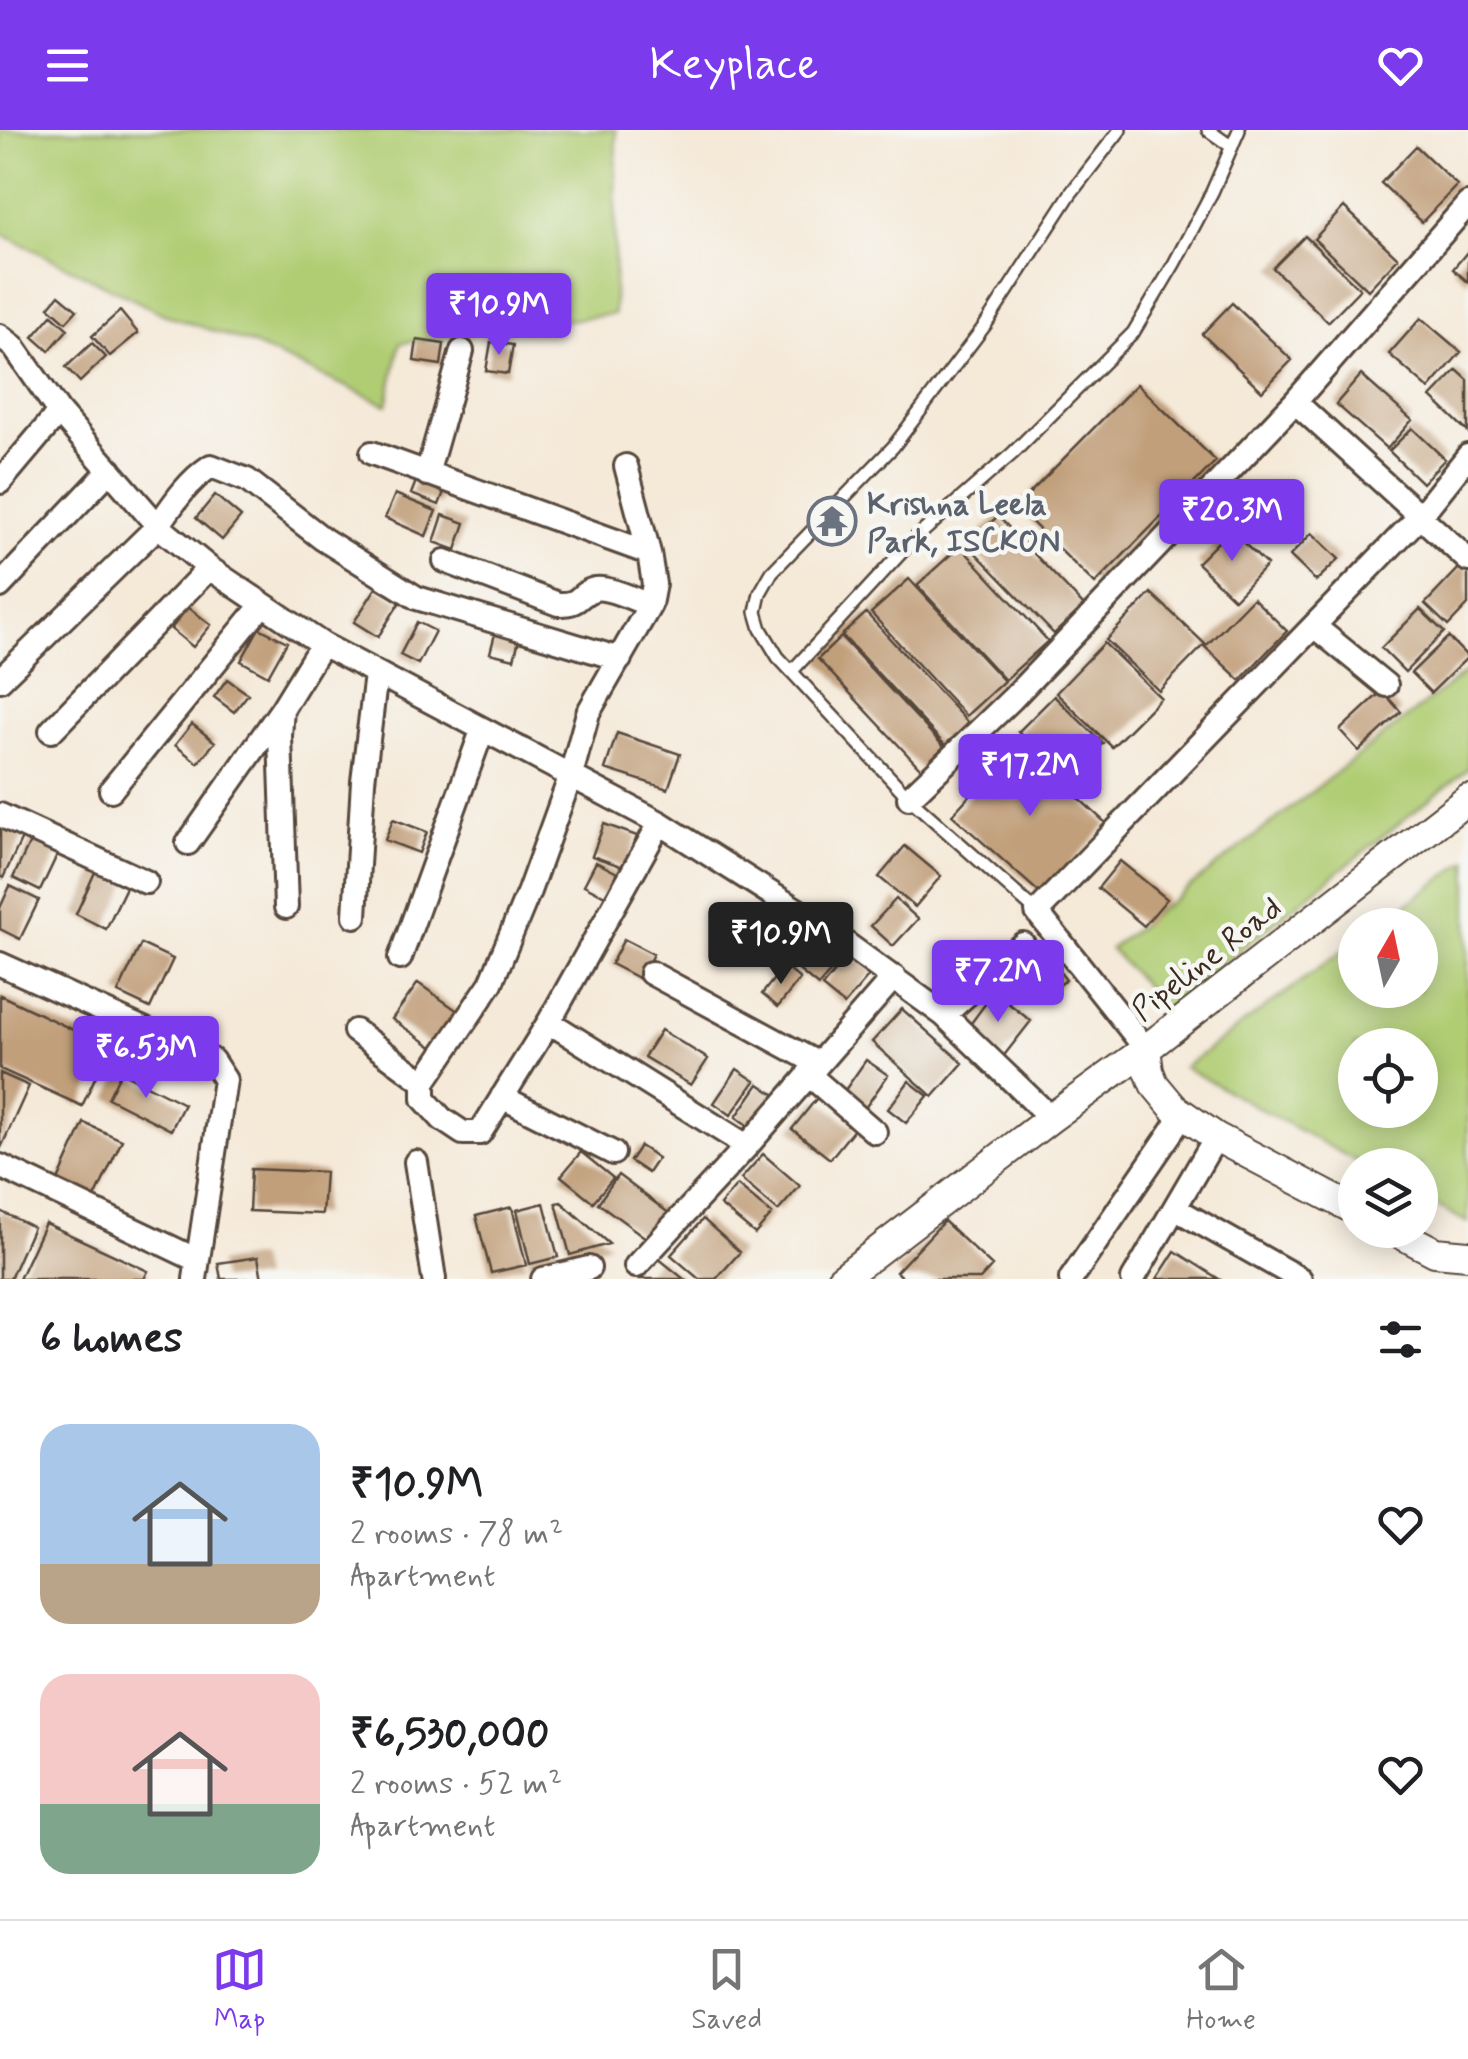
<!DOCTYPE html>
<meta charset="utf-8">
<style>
body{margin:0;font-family:Mynerve,sans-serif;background:#f2f2f2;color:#202124;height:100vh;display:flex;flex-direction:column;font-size:38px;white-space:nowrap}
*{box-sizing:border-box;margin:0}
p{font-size:32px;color:#757577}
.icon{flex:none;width:55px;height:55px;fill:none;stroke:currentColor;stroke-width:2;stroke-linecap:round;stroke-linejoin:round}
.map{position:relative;height:1149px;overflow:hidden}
.drawer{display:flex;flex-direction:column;background:#fff;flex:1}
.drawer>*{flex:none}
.needle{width:65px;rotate:9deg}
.buttons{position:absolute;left:1338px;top:778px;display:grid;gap:20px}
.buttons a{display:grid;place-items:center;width:100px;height:100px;border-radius:50%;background:#fff;box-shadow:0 5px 25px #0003;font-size:50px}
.price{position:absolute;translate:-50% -85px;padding:0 22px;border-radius:10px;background:#7c3aed;color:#fff;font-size:32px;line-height:65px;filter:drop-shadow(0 2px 5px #0008)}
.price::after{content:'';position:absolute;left:50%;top:60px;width:30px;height:22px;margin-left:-15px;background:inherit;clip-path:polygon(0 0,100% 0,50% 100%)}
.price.active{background:#222;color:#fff}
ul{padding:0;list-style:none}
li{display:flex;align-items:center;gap:30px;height:250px;padding:0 40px}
li span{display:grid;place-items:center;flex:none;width:280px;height:200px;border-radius:30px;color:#555}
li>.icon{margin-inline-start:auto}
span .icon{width:120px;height:120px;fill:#fffc;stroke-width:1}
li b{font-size:42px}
h2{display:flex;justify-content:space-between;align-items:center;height:120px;padding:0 40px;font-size:42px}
header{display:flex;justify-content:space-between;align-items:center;height:130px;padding:0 40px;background:#7c3aed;color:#fff;font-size:45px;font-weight:600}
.menu{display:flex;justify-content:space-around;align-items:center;height:140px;border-top:2px solid #e0e0e0;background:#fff;font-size:28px;color:#757577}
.menu a{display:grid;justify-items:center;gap:5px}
.menu .active{color:#7c3aed}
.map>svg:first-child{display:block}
</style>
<header><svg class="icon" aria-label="menu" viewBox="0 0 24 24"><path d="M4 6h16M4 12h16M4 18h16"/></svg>Keyplace<svg class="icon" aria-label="heart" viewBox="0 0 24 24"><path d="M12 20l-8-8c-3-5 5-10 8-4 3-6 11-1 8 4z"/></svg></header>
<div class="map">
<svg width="1468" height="1149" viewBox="0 0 1468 1149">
<rect width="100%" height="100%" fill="#f6f6f2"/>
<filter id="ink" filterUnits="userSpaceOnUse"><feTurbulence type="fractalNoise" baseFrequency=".01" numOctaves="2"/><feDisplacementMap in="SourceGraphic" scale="20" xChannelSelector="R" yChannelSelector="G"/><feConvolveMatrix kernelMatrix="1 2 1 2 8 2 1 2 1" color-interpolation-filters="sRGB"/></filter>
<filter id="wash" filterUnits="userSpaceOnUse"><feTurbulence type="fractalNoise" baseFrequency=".0048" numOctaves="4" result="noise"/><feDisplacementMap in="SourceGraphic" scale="40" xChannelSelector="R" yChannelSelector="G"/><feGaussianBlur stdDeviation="2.25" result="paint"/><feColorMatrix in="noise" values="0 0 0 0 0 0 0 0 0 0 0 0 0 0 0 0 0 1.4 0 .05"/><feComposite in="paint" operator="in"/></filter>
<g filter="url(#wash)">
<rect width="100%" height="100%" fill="#f5e9d8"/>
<path fill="#b0cd73" stroke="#767c48" stroke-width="2.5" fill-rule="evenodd" d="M0,0H616L614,184L400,213L387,275L249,213L163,184L0,103Z
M1468,540V639L1166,878L1110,819Z
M1468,730V1093L1420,1066V1035H1363L1184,937L1355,812V860H1420V795H1378ZM1420,915V980H1355V915Z"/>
<g id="blocks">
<path fill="#c19f7a" d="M1416,16L1457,55L1422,92L1381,53Z
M1344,77L1398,128L1368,160L1314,109Z
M1305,106L1360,159L1328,192L1273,138Z
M1468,121V152L1453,139Z
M59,165L77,180L66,192L49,177Z
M1232,173L1292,230L1262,261L1202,204Z
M120,181L138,203L110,226L92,206Z
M52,185L68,199L49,221L33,207Z
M1421,188L1461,222L1429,259L1389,224Z
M417,210L444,214L441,235L414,231Z
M491,212L513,215L508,244L486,241Z
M92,213L106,227L80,252L66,237Z
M1457,240L1468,250V302L1431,267Z
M1361,245L1412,290L1387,319L1336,274Z
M1137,254L1216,331L1095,454L1016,377Z
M1412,298L1445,329L1422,353L1389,321Z
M418,346L446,357L439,375L411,364Z
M395,364L436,381L426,406L385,388Z
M215,365L241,387L222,410L196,388Z
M443,385L465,393L456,420L434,412Z
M998,386L1084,476L1054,504L967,414Z
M1230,400L1267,435L1234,469L1197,433Z
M1312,403L1339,429L1316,451L1290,426Z
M960,416L1048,511L1005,550L917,455Z
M1462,435L1468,440V475L1448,496L1425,474Z
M909,449L1004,551L966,586L871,483Z
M376,458L400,472L378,507L354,492Z
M1151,463L1205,514L1159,561L1106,510Z
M1253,468L1287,501L1240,550L1205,517Z
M188,477L211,495L193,517L171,499Z
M1420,479L1444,502L1405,542L1381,518Z
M866,483L969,594L945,615L842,505Z
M417,492L435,501L418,534L400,525Z
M259,498L287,512L268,546L241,531Z
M496,500L520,506L514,529L490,523Z
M841,507L944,617L921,639L818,529Z
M1448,507L1468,527L1431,563L1411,543Z
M1104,513L1161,568L1112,617L1056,563Z
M227,549L248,564L234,582L214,567Z
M1382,561L1401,582L1359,621L1340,600Z
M1054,566L1103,613L1068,649L1018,602Z
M192,594L215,612L198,633L175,615Z
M617,603L680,624L668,659L605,639Z
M1018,613L1107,694L1042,765L952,685Z
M393,689L427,702L419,723L385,710Z
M604,694L637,706L626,738L592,726Z
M0,696L23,706L3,748L0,746Z
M31,710L58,723L40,761L13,748Z
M905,716L941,746L915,777L879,747Z
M1120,731L1167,769L1144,796L1098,758Z
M596,732L619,744L607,767L584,755Z
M96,740L127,755L106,799L76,784Z
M10,756L39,770L20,809L0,799V778Z
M896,769L918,789L893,816L871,796Z
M802,785L821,801L793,834L775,817Z
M824,803L847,823L818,856L795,837Z
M624,809L653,824L640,849L611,834Z
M141,814L173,829L150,878L118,863Z
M851,822L873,841L844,875L822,857Z
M1052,832L1066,850L1041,869L1027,852Z
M784,836L800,849L778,877L762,864Z
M418,853L462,884L437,920L392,889Z
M994,862L1031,891L1002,928L966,900Z
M0,865L109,917L82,976L0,939Z
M902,879L963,933L933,967L872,912Z
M661,900L708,929L691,955L644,927Z
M866,930L888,945L865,978L843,963Z
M737,939L755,951L731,985L714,973Z
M121,942L184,974L171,1000L108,968Z
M0,943L29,956L0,1020Z
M909,951L928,966L906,993L888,979Z
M759,954L777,966L754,1000L736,987Z
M817,968L855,998L830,1029L792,999Z
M84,993L122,1010L93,1072L56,1055Z
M640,1016L658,1028L648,1043L630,1031Z
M581,1022L613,1048L593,1072L561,1046Z
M763,1024L800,1056L778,1081L741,1049Z
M251,1039L325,1042L322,1084L249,1081Z
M618,1045L670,1084L650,1111L598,1073Z
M737,1055L772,1084L755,1104L720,1075Z
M561,1072L609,1114L570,1125L556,1073Z
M544,1073L558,1127L530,1134L517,1080Z
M512,1077L526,1135L491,1143L476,1086Z
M0,1081L33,1097L10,1149H0Z
M703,1089L740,1122L716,1149H699L671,1125Z
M944,1091L992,1136L980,1149H904L896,1142Z
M45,1093L148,1141L144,1149H19Z
M1175,1121L1219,1149H1157Z
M258,1127L262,1149H221L218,1133Z
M658,1128L684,1149H641Z"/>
</g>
</g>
<g filter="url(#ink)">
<use href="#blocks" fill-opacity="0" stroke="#57473a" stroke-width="2.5"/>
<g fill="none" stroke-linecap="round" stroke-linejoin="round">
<g stroke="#57473a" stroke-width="16">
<path id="service" d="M1208,0L1232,17
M792,541L911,412L1013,323L1133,203L1174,134L1212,62L1239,0
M1037,782L909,668L778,527L761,499L756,482L760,463L772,442L893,317L986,194L1071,63L1120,0"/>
</g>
<g stroke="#57473a" stroke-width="28">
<path id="minor" d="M0,206L14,217L59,282L158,396L209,438L322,514L660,693L819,794L944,885L1051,988
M1295,272L1468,430
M372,323L649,423
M626,336L649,423L654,454L650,475L588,583L571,645L529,761L491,853L424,952V969L442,989L463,1003H480L549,892L660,693
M427,344L462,221
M0,352L59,282
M445,431L558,474C583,475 577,463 595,459C608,456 637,471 650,475
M0,456L110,340
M1314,496L1386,555
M0,550L158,396C173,374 188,351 211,336L247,350L323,409L417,468L620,529
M282,579L280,606L286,777
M51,601L209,438
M111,660L262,475
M909,668L1012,569L1295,272L1468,74
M0,685L146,752
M188,713L282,579L322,514
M355,786L363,651L376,544
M400,828L482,601
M0,834L212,930L225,950L195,1149
M651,843L817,933
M944,885L1023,814
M549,892L747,1016L894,847
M355,901L424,952
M1146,919L1037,782L1421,385L1468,326
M808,944L875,1002
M502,967L613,1023
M416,1032L434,1149
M0,1036L197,1130
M1176,1079L1300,1149
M636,1136L747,1016
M543,1149L589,1138
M1071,1149L1183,985
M1133,1149L1216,1007"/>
</g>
<g stroke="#57473a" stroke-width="32">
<path id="tertiary" d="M1146,919L1149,941L1154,954L1174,978L1216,1007L1355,1080
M1393,1100L1435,1122L1468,1125
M841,1149L1051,988L1146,919L1468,669"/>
</g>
<use href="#service" stroke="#fff" stroke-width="11"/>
<use href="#minor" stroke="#fff" stroke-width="22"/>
<use href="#tertiary" stroke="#fff" stroke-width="28"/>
</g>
</g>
<defs>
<g id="temple-ring" transform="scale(2.5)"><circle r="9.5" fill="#f6f6f2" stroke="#6b7280" stroke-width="1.5"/><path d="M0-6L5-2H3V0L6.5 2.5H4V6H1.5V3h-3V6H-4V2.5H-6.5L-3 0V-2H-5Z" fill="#6b7280"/></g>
</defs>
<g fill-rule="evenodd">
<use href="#temple-ring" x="832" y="391"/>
</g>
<g text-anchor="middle" stroke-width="9" stroke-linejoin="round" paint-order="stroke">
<g font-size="32" font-weight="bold" fill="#5b616d" stroke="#f6f6f2" text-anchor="start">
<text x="867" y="384">Krishna Leela<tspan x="867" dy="37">Park, ISCKON</tspan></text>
</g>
<g font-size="32" fill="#3b2a1e" stroke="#f6f6f2">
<text transform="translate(1206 828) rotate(-38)" y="11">Pipeline Road</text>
</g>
</g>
</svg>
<div class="buttons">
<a><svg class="needle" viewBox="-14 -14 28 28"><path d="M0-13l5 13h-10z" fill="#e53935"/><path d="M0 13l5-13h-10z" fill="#757577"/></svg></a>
<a><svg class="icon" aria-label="locate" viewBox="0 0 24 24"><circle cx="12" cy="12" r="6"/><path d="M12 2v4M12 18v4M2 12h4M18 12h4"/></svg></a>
<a><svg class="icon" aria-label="layers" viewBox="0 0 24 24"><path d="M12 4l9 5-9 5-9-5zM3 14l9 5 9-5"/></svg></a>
</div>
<b class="price" style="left:499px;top:228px">₹10.9M</b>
<b class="price" style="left:1232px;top:434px">₹20.3M</b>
<b class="price" style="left:1030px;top:689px">₹17.2M</b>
<b class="price active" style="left:781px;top:857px">₹10.9M</b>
<b class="price" style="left:998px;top:895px">₹7.2M</b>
<b class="price" style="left:146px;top:971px">₹6.53M</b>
</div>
<section class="drawer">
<h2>6 homes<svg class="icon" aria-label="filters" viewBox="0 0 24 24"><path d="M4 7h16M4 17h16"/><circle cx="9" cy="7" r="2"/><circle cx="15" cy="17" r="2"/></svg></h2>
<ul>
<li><span style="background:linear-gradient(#a9c7e8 70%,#b9a48a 0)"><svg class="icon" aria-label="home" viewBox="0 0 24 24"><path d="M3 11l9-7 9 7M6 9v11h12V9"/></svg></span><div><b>₹10.9M</b><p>2 rooms · 78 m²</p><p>Apartment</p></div><svg class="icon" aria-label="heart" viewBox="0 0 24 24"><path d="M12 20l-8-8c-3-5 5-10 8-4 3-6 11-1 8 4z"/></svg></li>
<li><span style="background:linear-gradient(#f6c9c9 65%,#7fa58c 0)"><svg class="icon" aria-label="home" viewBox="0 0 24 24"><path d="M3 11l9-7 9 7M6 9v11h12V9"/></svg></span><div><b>₹6,530,000</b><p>2 rooms · 52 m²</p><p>Apartment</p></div><svg class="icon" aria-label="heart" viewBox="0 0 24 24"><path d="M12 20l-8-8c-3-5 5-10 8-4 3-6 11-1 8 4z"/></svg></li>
</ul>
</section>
<nav class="menu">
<a class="active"><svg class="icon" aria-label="map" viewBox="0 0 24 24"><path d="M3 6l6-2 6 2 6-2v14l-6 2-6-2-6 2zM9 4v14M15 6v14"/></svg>Map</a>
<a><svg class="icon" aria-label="saved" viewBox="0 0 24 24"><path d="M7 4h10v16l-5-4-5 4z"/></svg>Saved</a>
<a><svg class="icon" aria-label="home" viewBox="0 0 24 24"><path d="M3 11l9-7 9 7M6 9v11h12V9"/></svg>Home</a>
</nav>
